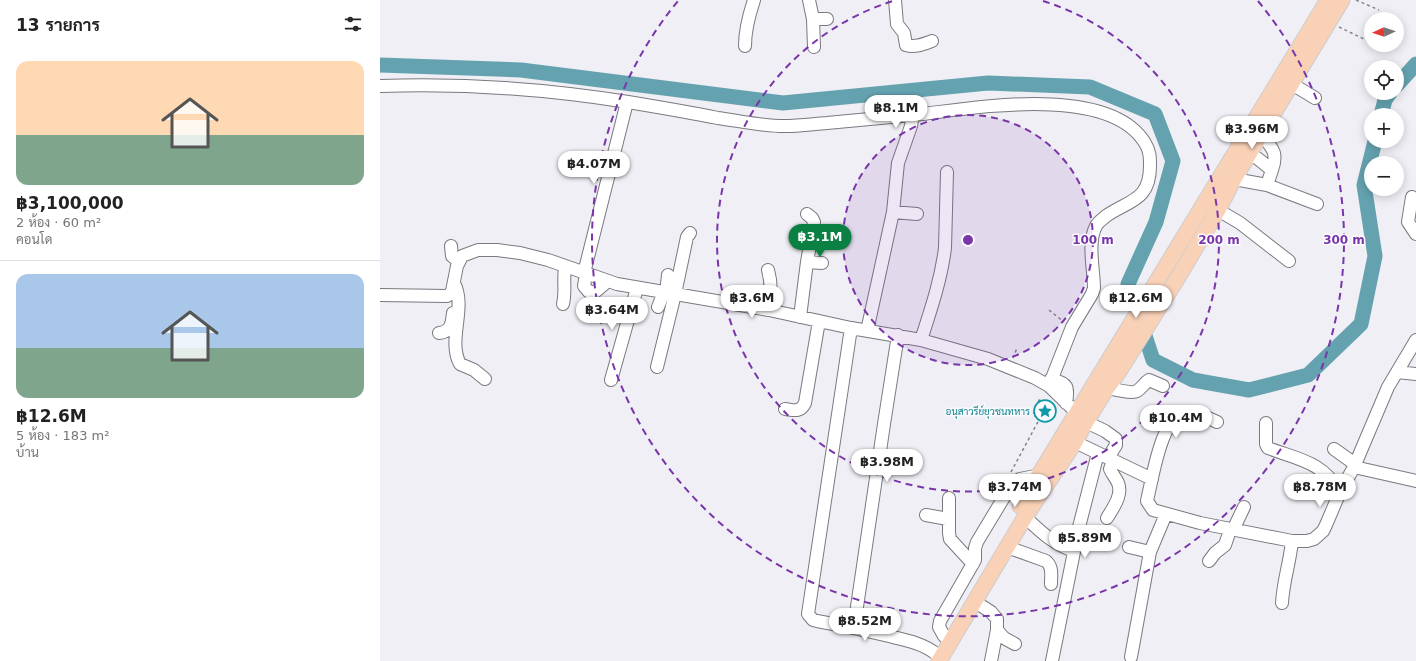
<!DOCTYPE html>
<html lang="th">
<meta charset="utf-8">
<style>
body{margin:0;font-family:"DejaVu Sans",Sarabun,sans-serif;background:#f2f2f2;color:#222;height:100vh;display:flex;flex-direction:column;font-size:15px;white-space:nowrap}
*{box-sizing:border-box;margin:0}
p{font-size:13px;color:#767676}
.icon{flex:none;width:22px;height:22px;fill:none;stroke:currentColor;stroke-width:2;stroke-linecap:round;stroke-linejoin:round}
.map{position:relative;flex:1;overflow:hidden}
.side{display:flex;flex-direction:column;background:#fff;width:380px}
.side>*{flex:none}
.needle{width:26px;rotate:267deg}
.buttons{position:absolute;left:984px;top:12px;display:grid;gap:8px}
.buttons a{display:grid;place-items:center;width:40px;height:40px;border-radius:50%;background:#fff;box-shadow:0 2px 10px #0003;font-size:20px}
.price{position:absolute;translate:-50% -34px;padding:0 9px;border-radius:14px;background:#fff;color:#222;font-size:13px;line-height:26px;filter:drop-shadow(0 1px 2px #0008)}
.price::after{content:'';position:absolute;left:50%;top:24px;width:12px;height:9px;margin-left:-6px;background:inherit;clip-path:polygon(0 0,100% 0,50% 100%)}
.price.active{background:#0b8043;color:#fff}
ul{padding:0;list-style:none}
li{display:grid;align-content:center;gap:8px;height:212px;padding:0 16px}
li+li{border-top:1px solid #e0e0e0}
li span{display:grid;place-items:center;height:124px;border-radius:12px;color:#555}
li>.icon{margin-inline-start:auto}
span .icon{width:72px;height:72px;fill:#fffc;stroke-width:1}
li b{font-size:17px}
h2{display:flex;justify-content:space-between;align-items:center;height:48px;padding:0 16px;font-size:17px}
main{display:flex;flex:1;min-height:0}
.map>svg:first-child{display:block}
</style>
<main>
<section class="side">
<h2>13 รายการ<svg class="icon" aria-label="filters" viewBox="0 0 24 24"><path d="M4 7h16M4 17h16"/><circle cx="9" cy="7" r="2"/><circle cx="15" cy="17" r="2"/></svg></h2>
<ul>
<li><span style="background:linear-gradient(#ffd9b3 60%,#7fa58c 0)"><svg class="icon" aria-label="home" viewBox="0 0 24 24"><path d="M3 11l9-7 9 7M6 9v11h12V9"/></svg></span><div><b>฿3,100,000</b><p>2 ห้อง · 60 m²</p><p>คอนโด</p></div></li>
<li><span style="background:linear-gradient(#a9c7e8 60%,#7fa58c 0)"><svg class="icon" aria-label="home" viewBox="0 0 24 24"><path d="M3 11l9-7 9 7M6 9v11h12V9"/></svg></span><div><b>฿12.6M</b><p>5 ห้อง · 183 m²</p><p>บ้าน</p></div></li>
</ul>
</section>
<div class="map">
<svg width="1036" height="661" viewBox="0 0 1036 661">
<rect width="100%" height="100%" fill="#efeff5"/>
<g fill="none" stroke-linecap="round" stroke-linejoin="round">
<path stroke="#64a2af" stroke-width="15" d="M0,65L141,70L403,103L608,83L710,87L775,114L793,161L776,222L748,284L773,360L813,380L869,390L928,375L981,324L995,256L984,185L995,141
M1017,85L1036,64
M1001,115L1005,100L1010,93"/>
<g stroke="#79797f" stroke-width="14">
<path id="minor" d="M429,0L433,19L434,47
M515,0L517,24L524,33L526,45C535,48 544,44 552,41
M433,19H447
M365,46C365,30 369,15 374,0
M912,84L935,98
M0,86C83,83 166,89 248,102C278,107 308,112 338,118C360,121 382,126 404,126C419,126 433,124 447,123C479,120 511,117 543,114C599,107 730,85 765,143C770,151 770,157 770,166C770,201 749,200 726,216C723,219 718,222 716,226C707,243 714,270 714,288L712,294L692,327L669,386
M882,135C893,149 898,153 892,170
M869,156L877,158L892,170L887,185
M854,179L887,185L937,204
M1032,197L1028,222L1036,234
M838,210L860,223L909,261
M513,212L537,214
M71,246L72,256L79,261
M427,262L442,263
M388,270C392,284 391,296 389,310
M204,273L247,102
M206,274L204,286L209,292H215L228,281
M74,283C87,308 67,340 80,364L94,370L105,379
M286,293L288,275
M0,295L67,296L70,294L72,291L77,266L82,256L98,250H117L140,253L168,260L237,284L389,310L471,328L541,340L608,359L655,378L669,386L697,413
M183,304C186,291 183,280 185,267
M278,307L284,292
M420,317L427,262L434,222L432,218L427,214
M471,328L428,614L433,620L437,621C461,625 485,630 509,636C525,640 542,643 555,653
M487,331L513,212L518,163L531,126L533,115
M59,333C71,332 72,323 73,313
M541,340C551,309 561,280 565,248L567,172
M277,367L295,294L307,237L310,233
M1017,372L1036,374
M671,379C688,383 689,387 686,403
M231,380L257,288
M727,388C733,389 752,394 757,391C762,388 764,383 769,380L783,386
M405,409C414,410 420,413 425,403L439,321
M706,422L725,431L736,439V445L728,458
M837,422C828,418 817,412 807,412C782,413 773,476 768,496L767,501L773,510L820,523L912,541H927L934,539L943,531L946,525L960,492L974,467L1008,387L1036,340
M886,423V444L888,448C920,460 941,461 960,492
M695,442L772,479
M954,449L975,464
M974,467L1036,481
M569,498V533L570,539L593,564
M546,515L568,519
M645,517C661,532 673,544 694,551
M727,518C733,508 743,495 738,483C736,478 732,474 730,469L733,461
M853,530L864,507
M627,547L666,561C673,567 671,575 671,584
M749,547L770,552
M829,561L835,553L845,545L850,530
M594,601L611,612L617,619V630L611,661
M902,603C903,582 910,562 912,541
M474,627L504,424L518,335
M617,630L624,638L635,644
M564,636L559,627L560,621L595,560V548L597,542L632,484L640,479L660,475
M751,657L770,552L786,514
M672,661L699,527L718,453"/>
</g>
<g stroke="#cdcdce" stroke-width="17">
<path id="major" d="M640,506L948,0
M559,661L645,517L695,442L706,422L727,388L738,373L797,279L838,210L854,179L962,0"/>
</g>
<path stroke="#858589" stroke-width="1.5" stroke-dasharray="3 3" stroke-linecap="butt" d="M976,0L999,10
M959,27L988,41
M669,310L684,322
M633,358L637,348
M659,400L673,406L667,421L653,415Z
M631,472L660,418"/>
<use href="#minor" stroke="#fff" stroke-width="12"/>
<use href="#major" stroke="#f9d1b7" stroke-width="15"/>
</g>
<circle cx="588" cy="240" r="125" fill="#7935a9" fill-opacity=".12"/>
<g fill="none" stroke="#7935a9" stroke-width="2" stroke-dasharray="7 5">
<circle cx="588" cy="240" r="125"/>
<path d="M663 1A251 251 0 1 1 513 1"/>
<path d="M878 1A376 376 0 1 1 298 1"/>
</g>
<defs>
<g id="sight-ring" transform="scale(1.15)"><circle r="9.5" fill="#fcfcff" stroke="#0f9aa8" stroke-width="1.5"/><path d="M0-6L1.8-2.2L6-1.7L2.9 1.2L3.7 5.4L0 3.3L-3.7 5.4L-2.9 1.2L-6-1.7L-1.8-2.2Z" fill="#0f9aa8"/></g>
</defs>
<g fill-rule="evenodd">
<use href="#sight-ring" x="665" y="411"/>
</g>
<g text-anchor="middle" stroke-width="3" stroke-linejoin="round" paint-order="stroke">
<g font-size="10" fill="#0d838f" stroke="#fcfcff" text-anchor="end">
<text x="650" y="415">อนุสาวรีย์ยุวชนทหาร</text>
</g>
</g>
<circle cx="588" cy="240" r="6" fill="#7935a9" stroke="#fcfcff" stroke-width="2"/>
<g font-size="12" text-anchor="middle" font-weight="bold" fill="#7935a9" stroke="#fcfcff" stroke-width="3" stroke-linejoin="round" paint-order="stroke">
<text x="713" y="244">100 m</text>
<text x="839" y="244">200 m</text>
<text x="964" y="244">300 m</text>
</g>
</svg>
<div class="buttons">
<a><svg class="needle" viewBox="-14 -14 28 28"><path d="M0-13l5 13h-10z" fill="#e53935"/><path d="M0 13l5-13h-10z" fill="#767676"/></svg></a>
<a><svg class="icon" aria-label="locate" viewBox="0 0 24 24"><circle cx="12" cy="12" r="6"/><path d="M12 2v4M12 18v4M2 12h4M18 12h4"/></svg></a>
<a>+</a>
<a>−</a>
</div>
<b class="price" style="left:516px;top:129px">฿8.1M</b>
<b class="price" style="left:872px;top:150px">฿3.96M</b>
<b class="price" style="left:214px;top:185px">฿4.07M</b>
<b class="price active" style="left:440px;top:258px">฿3.1M</b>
<b class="price" style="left:372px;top:319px">฿3.6M</b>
<b class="price" style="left:756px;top:319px">฿12.6M</b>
<b class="price" style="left:232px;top:331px">฿3.64M</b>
<b class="price" style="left:796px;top:439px">฿10.4M</b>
<b class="price" style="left:507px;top:483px">฿3.98M</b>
<b class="price" style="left:635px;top:508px">฿3.74M</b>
<b class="price" style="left:940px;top:508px">฿8.78M</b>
<b class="price" style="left:705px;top:559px">฿5.89M</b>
<b class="price" style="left:485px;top:642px">฿8.52M</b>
</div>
</main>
